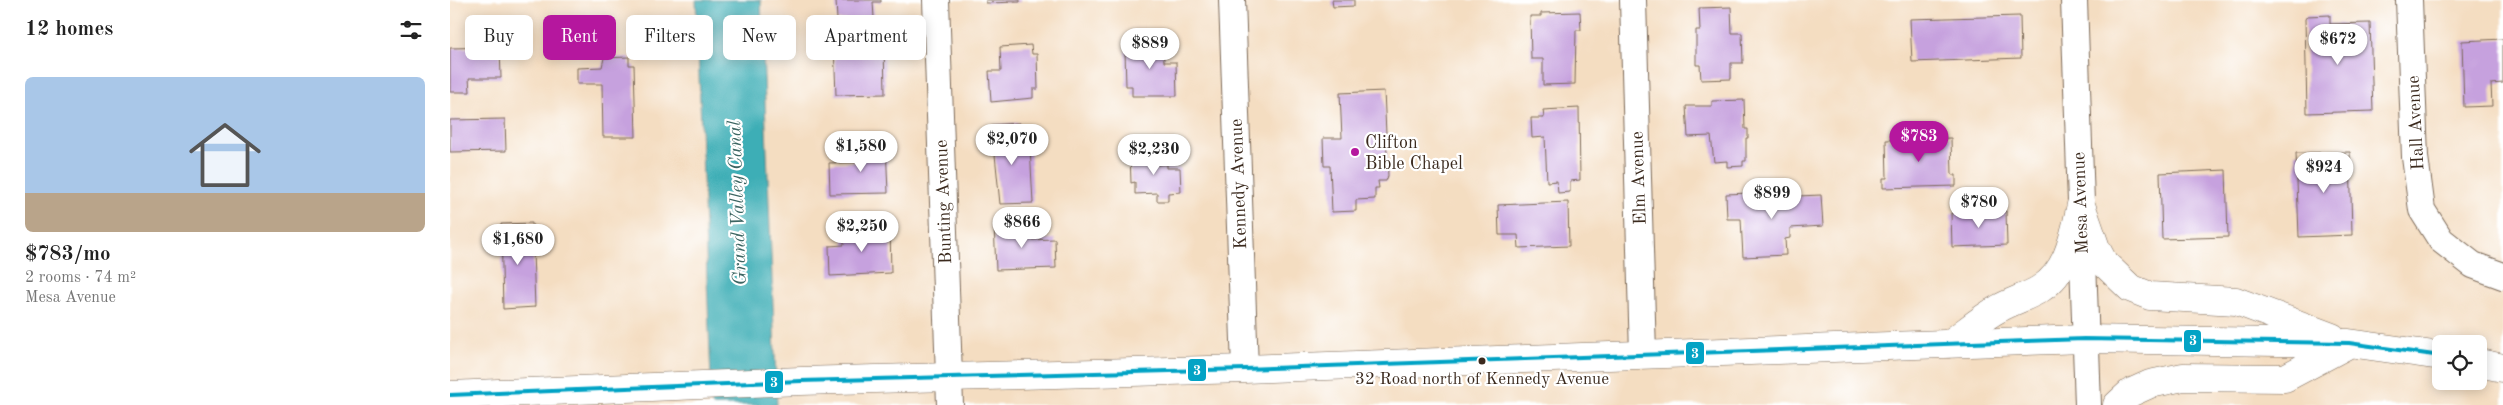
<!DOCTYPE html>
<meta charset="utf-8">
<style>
body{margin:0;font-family:"Old Standard TT",serif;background:#f6f6f6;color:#222;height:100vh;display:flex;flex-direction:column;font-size:19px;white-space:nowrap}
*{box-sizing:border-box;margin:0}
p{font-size:16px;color:#767676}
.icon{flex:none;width:28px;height:28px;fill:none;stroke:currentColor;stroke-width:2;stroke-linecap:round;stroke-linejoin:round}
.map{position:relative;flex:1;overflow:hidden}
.sheet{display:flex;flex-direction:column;background:#fff;width:450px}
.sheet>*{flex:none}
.hud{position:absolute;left:15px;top:15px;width:475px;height:45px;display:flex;gap:10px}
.fabs{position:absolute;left:1982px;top:335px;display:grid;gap:10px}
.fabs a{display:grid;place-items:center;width:55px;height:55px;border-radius:8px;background:#fff;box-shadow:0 2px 12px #0003;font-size:25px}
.price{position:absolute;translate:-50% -42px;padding:0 11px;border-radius:18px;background:#fff;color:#222;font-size:16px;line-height:32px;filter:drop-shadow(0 1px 2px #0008)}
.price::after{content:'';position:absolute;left:50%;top:30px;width:15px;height:11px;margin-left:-8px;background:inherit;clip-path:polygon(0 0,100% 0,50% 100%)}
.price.active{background:#b5179e;color:#fff}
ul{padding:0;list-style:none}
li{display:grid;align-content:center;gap:10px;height:265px;padding:0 25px}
li span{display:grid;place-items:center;height:155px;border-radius:8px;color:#555}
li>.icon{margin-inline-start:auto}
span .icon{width:90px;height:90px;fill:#fffc;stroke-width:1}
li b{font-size:21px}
h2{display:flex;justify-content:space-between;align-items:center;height:60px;padding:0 25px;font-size:21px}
.pill{padding:0 18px;border-radius:8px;background:#fff;box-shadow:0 2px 12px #0003;font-size:18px;line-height:45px}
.pill.active{background:#b5179e;color:#fff}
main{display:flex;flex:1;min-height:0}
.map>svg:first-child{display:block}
</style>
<main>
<section class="sheet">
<h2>12 homes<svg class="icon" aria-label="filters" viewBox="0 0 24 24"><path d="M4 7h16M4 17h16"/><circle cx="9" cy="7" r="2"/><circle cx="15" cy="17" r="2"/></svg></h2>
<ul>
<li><span style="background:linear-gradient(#a9c7e8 75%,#b9a48a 0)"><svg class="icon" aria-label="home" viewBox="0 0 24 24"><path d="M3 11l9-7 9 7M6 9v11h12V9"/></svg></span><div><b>$783/mo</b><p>2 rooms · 74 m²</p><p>Mesa Avenue</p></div></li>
</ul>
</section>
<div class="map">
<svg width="2053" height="405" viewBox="0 0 2053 405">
<rect width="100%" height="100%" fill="#fff"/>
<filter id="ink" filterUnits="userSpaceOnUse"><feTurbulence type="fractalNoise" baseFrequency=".02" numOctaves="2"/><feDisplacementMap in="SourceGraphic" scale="10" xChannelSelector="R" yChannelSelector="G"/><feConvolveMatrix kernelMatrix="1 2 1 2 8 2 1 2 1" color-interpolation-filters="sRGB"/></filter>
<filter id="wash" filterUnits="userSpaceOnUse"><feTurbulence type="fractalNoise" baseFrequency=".0096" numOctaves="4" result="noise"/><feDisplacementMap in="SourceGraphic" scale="20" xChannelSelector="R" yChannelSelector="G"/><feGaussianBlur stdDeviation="1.12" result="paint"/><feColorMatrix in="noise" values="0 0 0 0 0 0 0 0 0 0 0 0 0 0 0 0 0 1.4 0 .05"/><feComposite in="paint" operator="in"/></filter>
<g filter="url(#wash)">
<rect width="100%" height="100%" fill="#f4ddc1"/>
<path fill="#3daeb6" stroke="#3c6c6a" d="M246,0H311L327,405H262Z"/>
<g id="blocks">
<path fill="#c6a1de" d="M386,0H431V2H423L424,18L387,20Z
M536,0H570V2L536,3Z
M882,0H904V6L883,7Z
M1281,7L1282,33H1292L1293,63H1281V79L1251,80L1250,65H1246V30H1250L1249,8Z
M1130,12L1131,30H1126L1125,84L1093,85V59H1081L1080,16H1091V13Z
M1880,15V24L1920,23L1923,111L1857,113L1855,19L1857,16Z
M1570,16L1571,58L1462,62L1460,19Z
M2053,39V83L2041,84L2042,106L2014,107L2012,41Z
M713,40L714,62H726L727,96H682V86H676L675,51H681L680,41Z
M434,44L435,94L386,95L384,45Z
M581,45L582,54H587L588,89H583V98L541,102L539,71H551L550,47Z
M50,47L51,78H19L20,92H0V48Z
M179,57V65H184L186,137H153L152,84H127V68L152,67L154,58Z
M934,91L938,176L936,181H928L929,188H925V199L906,200V211L882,212L880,166H874L873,138H892L890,93Z
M1294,100L1295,129H1298V138H1296V161H1293V166L1277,167V161L1264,162L1261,136L1238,137L1236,106H1262V101Z
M1129,108L1130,180L1120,181V192L1108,193L1107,181L1097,182L1095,137L1082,138L1081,118H1094L1093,110Z
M55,119L56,151L0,152V120Z
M569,123L570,148L580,147L583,203L550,204L542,125Z
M1501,138L1502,175H1506V186L1433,188V178H1437L1436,140Z
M436,145L438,193L380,194L379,163L410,162V146Z
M705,151L706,165L717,164V168H730L731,192L718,193V201H707V193L685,194V182L681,183L680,153Z
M1900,152L1902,235L1849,237L1846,153Z
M1776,170L1778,237L1712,239L1710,173Z
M1300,193L1301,198L1371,195L1373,226L1340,228V238L1335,239L1336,255L1293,257L1291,219H1277L1276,194Z
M1118,202L1119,246L1069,248L1068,235H1049L1048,205Z
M1556,211L1557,245L1502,247L1501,213Z
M576,222V240L605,239L606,268L546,270L544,223Z
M82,223L85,307L53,309L51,224Z
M440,226L441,273L380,276L379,246L394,245V230Z"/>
</g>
</g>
<g filter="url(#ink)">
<use href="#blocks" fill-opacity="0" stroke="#7c6957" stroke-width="1"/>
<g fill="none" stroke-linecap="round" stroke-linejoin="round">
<g stroke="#7c6957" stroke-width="28">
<path id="minor" d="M486,0L500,405
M782,0L795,369
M1183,0L1193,355
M1624,0L1638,405
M1959,0L1965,157L1972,210L1991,240L2023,265L2053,276"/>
</g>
<g stroke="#7c6957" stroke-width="29">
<path id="major" d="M1631,205L1646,248L1654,263L1680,288L1700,296L1786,301L1882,337
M1499,344C1515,333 1531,318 1548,309C1562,301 1577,297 1590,289C1619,271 1624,235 1631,205
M2029,363L2053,368
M0,395L351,381L795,369L1634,339L1899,343L1991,356
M1667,405L1680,393L1700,384L1733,377L1835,378L1897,345"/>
</g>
<use href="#minor" stroke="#fff" stroke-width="26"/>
<use href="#major" stroke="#fff" stroke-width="28"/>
<g stroke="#fff" stroke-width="8">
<path id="bus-1" d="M0,395L351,381L795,369L1634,339L1899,343L1991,356"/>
</g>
<use href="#bus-1" stroke="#03a3c5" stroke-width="4"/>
</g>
</g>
<circle fill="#b5179e" stroke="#fff" stroke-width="2" cx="905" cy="152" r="5"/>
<circle fill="#3b2a1e" stroke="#fff" stroke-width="2" cx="1032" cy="361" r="4.5"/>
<g text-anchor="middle" stroke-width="4.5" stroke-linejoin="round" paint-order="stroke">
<g font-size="17" fill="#3b2a1e" stroke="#fff">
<text x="1032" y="384">32 Road north of Kennedy Avenue</text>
</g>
<g font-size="18" fill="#3b2a1e" stroke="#fff">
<text transform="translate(1965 123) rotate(-93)" y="6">Hall Avenue</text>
<text transform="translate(1188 178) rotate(-92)" y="6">Elm Avenue</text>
<text transform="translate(788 184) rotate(-92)" y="6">Kennedy Avenue</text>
<text transform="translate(493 202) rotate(-92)" y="6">Bunting Avenue</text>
<text transform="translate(1630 203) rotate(-92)" y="6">Mesa Avenue</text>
</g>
<g font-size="18" fill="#3b2a1e" stroke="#fff" text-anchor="start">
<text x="915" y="148">Clifton<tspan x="915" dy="21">Bible Chapel</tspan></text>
</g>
<g font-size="19" font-style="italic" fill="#3c6562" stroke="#fff">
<text transform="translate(286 203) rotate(-92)" y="7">Grand Valley Canal</text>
</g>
</g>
<g stroke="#fff" stroke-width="2">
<rect x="1733" y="329" width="19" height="24" rx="5" fill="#03a3c5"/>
<rect x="1235" y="341" width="20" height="24" rx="5" fill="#03a3c5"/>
<rect x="737" y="358" width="20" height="24" rx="5" fill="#03a3c5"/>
<rect x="314" y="370" width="20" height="24" rx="5" fill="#03a3c5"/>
</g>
<g font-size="14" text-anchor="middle" font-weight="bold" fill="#fff">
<text x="1743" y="345">3</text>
<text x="1245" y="358">3</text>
<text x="747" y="375">3</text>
<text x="324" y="387">3</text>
</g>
</svg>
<div class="fabs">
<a><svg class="icon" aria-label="locate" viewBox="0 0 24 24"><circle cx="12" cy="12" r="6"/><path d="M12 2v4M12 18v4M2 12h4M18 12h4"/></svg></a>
</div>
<b class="price" style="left:1888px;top:66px">$672</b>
<b class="price" style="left:700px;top:70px">$889</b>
<b class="price active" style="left:1469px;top:163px">$783</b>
<b class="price" style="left:562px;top:166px">$2,070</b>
<b class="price" style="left:411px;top:173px">$1,580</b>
<b class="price" style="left:704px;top:176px">$2,230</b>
<b class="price" style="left:1874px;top:194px">$924</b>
<b class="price" style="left:1322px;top:220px">$899</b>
<b class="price" style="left:1529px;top:229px">$780</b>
<b class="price" style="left:572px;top:249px">$866</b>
<b class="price" style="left:412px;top:253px">$2,250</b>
<b class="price" style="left:68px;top:266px">$1,680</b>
<div class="hud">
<a class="pill">Buy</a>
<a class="pill active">Rent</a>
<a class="pill">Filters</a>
<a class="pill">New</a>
<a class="pill">Apartment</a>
</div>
</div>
</main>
